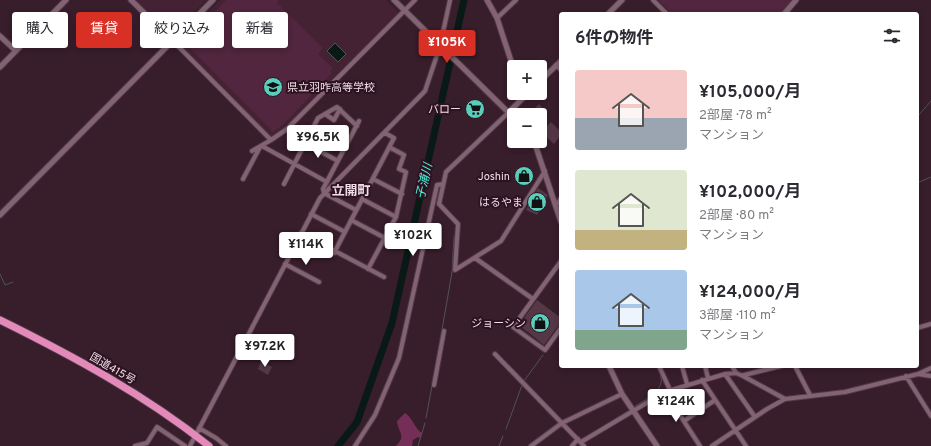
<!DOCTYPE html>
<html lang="ja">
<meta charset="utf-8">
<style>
body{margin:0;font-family:Overpass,"Noto Sans JP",sans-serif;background:#f2f2f3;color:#2b2b33;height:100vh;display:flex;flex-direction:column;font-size:15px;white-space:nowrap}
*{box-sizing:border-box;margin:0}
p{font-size:13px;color:#7c7c81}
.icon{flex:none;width:22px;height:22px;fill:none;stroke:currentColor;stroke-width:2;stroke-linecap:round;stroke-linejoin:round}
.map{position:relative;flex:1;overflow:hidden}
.panel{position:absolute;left:559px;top:12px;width:360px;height:356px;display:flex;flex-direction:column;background:#fff;border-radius:4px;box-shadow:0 2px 6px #0003}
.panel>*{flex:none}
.top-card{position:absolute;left:12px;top:12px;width:380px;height:36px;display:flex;gap:8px}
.buttons{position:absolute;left:507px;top:60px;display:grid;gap:8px}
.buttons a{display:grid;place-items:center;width:40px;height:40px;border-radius:4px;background:#fff;box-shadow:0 2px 6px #0003;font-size:20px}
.price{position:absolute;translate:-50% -34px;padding:0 9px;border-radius:4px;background:#fff;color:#222;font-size:13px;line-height:26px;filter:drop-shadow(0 1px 2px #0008)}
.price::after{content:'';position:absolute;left:50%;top:24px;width:12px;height:9px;margin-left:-6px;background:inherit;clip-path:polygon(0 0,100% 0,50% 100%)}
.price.active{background:#d93025;color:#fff}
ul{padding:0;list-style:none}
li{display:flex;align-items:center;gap:12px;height:100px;padding:0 16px}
li span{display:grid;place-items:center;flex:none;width:112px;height:80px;border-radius:4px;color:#555}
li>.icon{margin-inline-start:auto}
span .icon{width:48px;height:48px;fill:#fffc;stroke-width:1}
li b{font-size:17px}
h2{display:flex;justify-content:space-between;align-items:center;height:48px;padding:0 16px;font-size:17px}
.tag{padding:0 14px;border-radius:4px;background:#fff;box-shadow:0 2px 6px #0003;font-size:14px;line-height:36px}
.tag.active{background:#d93025;color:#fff}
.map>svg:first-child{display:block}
</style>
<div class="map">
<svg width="931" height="446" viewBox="0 0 931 446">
<rect width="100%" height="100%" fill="#381d2b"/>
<path fill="#442234" d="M136,0H206L172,35Z
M220,0H386L399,13L285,128L271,137L180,47L178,43Z"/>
<path fill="#51263e" d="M226,0H279L277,3L323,48L318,54L333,68L330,71L332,73L284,124L273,132L191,49V37Z
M658,0H792L780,14H672Z"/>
<path fill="#752e57" d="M405,413C413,418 414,428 422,433L420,438L418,437L413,440L412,446H396C407,435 398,433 397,421Z"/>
<path fill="#091916" stroke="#4f5455" d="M335,43L346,54L338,62L327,51Z"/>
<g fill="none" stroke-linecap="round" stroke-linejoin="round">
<path stroke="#4f5455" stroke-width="1" d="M917,117L931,101
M917,183L931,177
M0,274L5,285L13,282
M442,330L452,272L454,237
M524,381L543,355
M635,406C644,401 664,390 661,378C661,374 658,370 656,366
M426,418L432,386
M506,429L522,385
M581,440L628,411
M418,446L425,423
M499,446L503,436"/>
<path stroke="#091916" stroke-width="7" d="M338,446L357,422L392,323L464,0"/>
</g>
<path fill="#553746" d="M539,104L547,113L540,120V115H537L532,111Z
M551,122L561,132V135L554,144L541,132Z
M538,188L548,195L537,215L526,210Z
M537,300L561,318V322L544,345L519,325Z
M261,361L272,367L268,375L258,369Z"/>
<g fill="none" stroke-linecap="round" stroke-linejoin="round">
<g stroke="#513a46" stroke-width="6">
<path id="minor" d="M653,0L667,14
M497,18L516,0
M173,41L271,140L287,129L415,0
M556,65L561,70
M508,113L446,172L439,204L458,224L455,270L501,241L545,171
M325,114L334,120L340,109
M305,143L338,161
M262,146L327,182
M252,151L271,140
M243,179L260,147
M373,179L402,194
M284,184L318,118L337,107L357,126
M362,199L396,217
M556,206L561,198
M356,210L324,193L323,189L359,121
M311,214L345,232
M351,220L385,238
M301,233L384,277
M334,253L394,138L385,133
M475,258L533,299
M561,261L513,327L545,350L561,328
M285,264L319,282
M368,269L396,217L406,172L399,169L404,155L389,147
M917,328L931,324
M495,354L584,446
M659,366L670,390
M682,366L687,384
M705,366L708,378
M732,366L736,373L743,376L785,399
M795,366L810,395
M725,374L755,417
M918,374L931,368
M744,375L781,366
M906,376L931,416
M702,380L746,446
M434,385L444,331
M665,392L700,446
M684,421L715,400
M199,428L216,438L226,446
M581,442L665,392L725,374L736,373
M135,446L147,443L157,427L185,446
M190,446L320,198L425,91L440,46L450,0
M355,446L375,415L399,358L437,185L443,184
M531,446L562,423L622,394
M572,446L578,439
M712,446L767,409L785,399L845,392L918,374L931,376"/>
</g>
<g stroke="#513a46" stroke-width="7">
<path id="tertiary" d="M131,0L173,41
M394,0L514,118
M487,0L497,18L514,70
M608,14L622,0
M784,14L796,0
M0,36L16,51
M0,67L66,0
M540,81L561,61
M508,113L528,93
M534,141L561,222
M0,215L213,0
M609,366L622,394L657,446"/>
</g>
<g stroke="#513a46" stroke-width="9">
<path id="trunk" d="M0,320C73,356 145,395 209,446"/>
</g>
<use href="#minor" stroke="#836373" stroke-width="4"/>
<use href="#tertiary" stroke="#836373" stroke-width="5"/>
<use href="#trunk" stroke="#e48aba" stroke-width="7"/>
</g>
<defs>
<g id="school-disc" transform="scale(1)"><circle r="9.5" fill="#5bcebb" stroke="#2d1321"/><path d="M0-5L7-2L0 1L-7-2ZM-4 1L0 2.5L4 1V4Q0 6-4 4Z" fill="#111"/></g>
<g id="supermarket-disc" transform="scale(1)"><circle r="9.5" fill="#5bcebb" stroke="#2d1321"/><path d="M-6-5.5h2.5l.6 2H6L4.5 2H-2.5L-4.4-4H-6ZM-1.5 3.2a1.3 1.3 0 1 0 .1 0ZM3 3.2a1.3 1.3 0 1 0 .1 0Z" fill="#111"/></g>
<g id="shop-disc" transform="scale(1)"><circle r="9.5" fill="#5bcebb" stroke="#2d1321"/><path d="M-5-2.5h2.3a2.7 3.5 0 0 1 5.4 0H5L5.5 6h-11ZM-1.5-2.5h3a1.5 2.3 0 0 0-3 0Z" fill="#111"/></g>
</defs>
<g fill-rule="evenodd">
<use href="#school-disc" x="273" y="87"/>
<use href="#supermarket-disc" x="475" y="109"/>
<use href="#shop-disc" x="524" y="176"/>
<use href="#shop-disc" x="537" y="202"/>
<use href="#shop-disc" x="540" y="323"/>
</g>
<g text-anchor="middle" stroke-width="4" stroke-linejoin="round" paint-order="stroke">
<g font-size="11" fill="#f1dee7" stroke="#2d1321" text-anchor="end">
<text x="287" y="91" text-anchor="start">県立羽咋高等学校</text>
<text x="461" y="113">バロー</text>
<text x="510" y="180">Joshin</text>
<text x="523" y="206">はるやま</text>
<text x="526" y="327">ジョーシン</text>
</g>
<g font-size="11" fill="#f1dee7" stroke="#2d1321">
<text transform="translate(113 368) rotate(30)" y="4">国道415号</text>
</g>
<g font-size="12" font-style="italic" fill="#49f5dc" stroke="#2d1321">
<text transform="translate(424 181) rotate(-77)" y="4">子浦川</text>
</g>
<g font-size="13" font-weight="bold" fill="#f1dee7" stroke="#2d1321">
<text x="351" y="195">立開町</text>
</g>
</g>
</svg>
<div class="buttons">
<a>+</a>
<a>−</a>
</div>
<b class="price active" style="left:447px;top:64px">¥105K</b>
<b class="price" style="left:318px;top:159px">¥96.5K</b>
<b class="price" style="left:413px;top:257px">¥102K</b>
<b class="price" style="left:306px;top:266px">¥114K</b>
<b class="price" style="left:265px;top:368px">¥97.2K</b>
<b class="price" style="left:676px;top:423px">¥124K</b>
<div class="top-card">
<a class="tag">購入</a>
<a class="tag active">賃貸</a>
<a class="tag">絞り込み</a>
<a class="tag">新着</a>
</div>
<section class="panel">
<h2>6件の物件<svg class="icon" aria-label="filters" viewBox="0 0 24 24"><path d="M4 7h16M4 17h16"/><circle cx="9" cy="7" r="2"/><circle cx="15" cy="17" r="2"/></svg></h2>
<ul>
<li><span style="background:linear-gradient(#f6c9c9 60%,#9aa5b1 0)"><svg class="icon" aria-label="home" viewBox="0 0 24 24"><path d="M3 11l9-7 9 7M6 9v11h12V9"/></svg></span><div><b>¥105,000/月</b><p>2部屋 · 78 m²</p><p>マンション</p></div></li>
<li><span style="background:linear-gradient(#dfe7d0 75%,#c2b280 0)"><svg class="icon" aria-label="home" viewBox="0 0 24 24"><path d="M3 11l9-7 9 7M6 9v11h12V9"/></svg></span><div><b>¥102,000/月</b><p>2部屋 · 80 m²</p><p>マンション</p></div></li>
<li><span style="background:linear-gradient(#a9c7e8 75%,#7fa58c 0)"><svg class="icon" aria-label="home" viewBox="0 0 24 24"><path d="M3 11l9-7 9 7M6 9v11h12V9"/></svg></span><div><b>¥124,000/月</b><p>3部屋 · 110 m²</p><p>マンション</p></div></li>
</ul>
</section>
</div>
